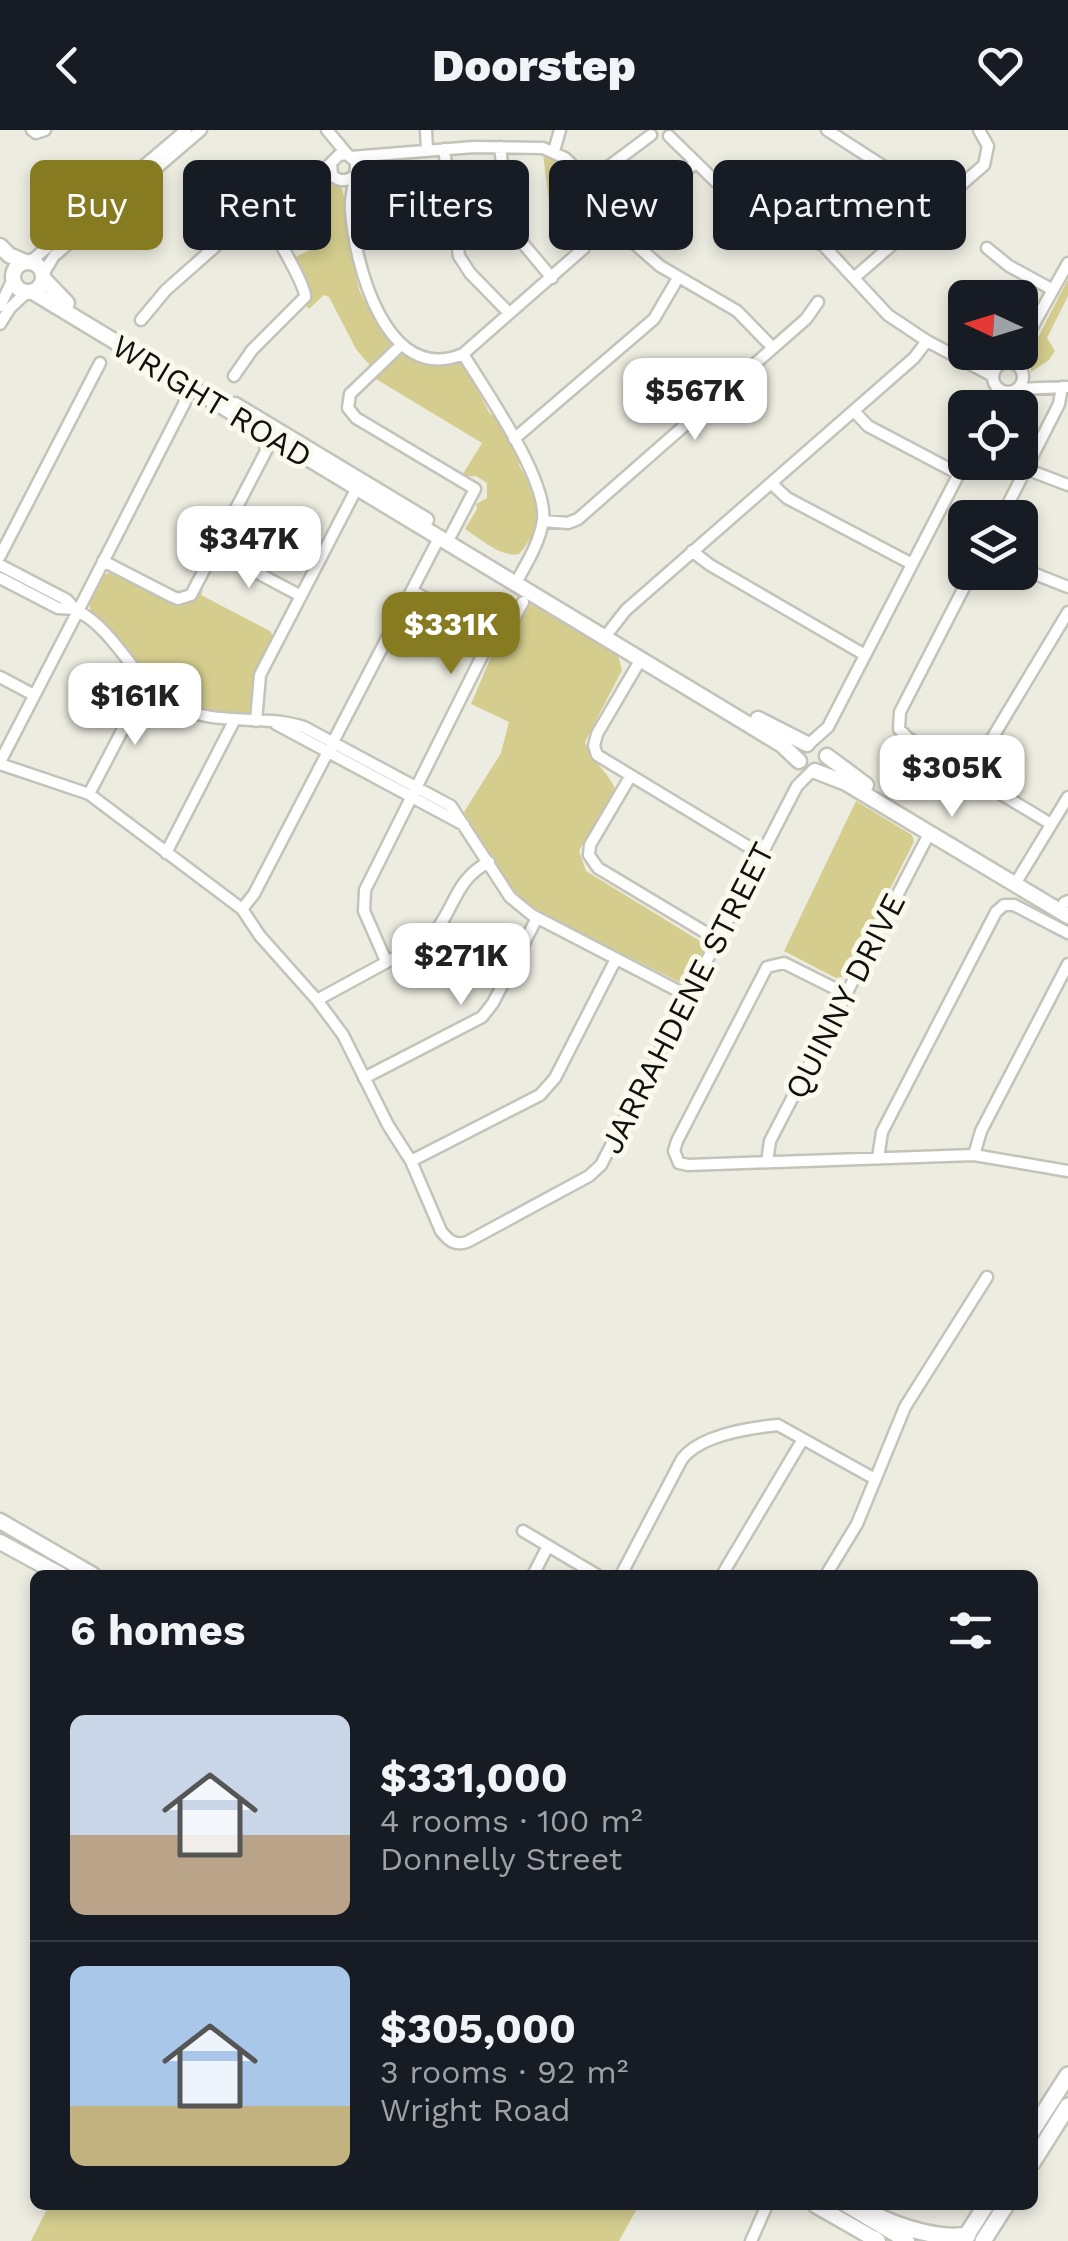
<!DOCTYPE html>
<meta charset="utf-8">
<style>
body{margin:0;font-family:"Work Sans",sans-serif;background:#20242c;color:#f1f3f6;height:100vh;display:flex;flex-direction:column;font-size:38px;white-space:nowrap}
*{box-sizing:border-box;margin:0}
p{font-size:32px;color:#9ea1a6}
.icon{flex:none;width:55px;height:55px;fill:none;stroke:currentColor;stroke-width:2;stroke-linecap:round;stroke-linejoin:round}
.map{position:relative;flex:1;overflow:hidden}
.side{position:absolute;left:30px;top:1440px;width:1008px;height:640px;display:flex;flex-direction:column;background:#171b24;border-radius:15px;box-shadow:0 5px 15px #0003}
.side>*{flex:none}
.top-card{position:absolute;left:30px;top:30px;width:1010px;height:90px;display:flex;gap:20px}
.needle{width:65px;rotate:274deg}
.controls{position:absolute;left:948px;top:150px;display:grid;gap:20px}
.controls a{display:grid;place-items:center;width:90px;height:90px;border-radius:15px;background:#171b24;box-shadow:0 5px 15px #0003;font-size:50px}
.price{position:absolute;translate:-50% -85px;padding:0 22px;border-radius:20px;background:#fff;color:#222;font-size:32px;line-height:65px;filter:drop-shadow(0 2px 5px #0008)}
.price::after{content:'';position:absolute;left:50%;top:60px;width:30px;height:22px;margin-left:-15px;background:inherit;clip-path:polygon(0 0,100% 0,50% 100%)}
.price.current{background:#867b21;color:#fff}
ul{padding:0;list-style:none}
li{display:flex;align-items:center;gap:30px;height:250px;padding:0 40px}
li+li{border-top:2px solid #363941}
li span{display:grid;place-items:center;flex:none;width:280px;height:200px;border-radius:15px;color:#555}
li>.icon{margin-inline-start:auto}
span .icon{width:120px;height:120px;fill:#fffc;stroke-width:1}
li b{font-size:42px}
h2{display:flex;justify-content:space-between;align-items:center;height:120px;padding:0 40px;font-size:42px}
.pill{padding:0 35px;border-radius:15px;background:#171b24;box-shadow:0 5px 15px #0003;font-size:35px;line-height:90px}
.pill.current{background:#867b21;color:#fff}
header{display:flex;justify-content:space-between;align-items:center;height:130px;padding:0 40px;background:#171b24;font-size:45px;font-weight:800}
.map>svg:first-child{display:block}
</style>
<header><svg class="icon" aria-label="back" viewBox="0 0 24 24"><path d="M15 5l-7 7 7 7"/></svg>Doorstep<svg class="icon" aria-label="heart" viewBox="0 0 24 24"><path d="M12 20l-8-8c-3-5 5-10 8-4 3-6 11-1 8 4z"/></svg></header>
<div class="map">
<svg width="1068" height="2111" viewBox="0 0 1068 2111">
<rect width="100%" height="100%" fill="#edece1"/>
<path fill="#d4cd8e" d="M543,23C584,38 603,77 579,116L550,81Z
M325,51L337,53L342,59C351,90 352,124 358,155C363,179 390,193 392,217L372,238L356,219L329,167L324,165L309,179L305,175L310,159L291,129L329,111L307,56Z
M1068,149V166L1047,208L1055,221L1049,230L1031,242L1028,227Z
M405,224L464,235L490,284L495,286L520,330L519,335C538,369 549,390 519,424C501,428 481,409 465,399L477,379L476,374L487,368V353L476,346L461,347L482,313L376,249L396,227Z
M109,443L178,474L189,472L203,459L201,465L270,501L274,508L250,582L241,587L192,579L189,574L164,564L91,481C86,467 95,447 109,443Z
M529,473L618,525L622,540L585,612C592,634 607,639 615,659L579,721L586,741L700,811L705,821L689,850L681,853L539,782L512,761L464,682L501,623L509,592L471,574L496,515L515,498Z
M856,671L912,705L914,712L845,846L836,848L784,821Z
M49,2075H639L619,2111H31Z"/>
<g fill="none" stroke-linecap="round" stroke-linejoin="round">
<g stroke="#c4c3b9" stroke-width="15">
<path id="minor" d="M32,0L36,3L45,0
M327,0L347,24
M426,0L427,21
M827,0L886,38L929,83
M669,6L715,51L824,116L888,185L927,211L993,246
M500,17L510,98L552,148
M444,19L459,126L470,143L509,183
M554,21L560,0
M331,34L332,45C339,52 347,52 355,45
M589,51L651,5
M594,94L619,100L660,136L737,181L773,218
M619,100L695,33
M987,118L1009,136L1053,160
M30,132L186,0
M43,144L54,126L201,0
M855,147L984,35L988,16L979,0
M0,176L13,149
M141,190L166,160L260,77L281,63L320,44L339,25L347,24L356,32C357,48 350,63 351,79C354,133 386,257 463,224L584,118L592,100L595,84L589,51L565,28L543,18L474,17L351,27
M0,194L10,178L27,162
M401,215L350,264L348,278L356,288L475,359L451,405
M463,224C485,260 548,350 543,390C540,412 526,435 515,454
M993 247a15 15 0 1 1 30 0a15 15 0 1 1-30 0Z
M1012,233L1068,133
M234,246L252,220L305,167C306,154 269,95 260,77
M182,253L185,272L78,481C118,503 133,551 173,574C214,598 261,583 304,597L451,676L510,767L532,785L688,866
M1017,259L1067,257
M993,278L1000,260
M854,281L868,296L959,344
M514,309L654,189L678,148
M1026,339L1068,355
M771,353L787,368L912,434
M1001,388L1059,274L1062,257
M543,391L568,393L578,389L806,189L818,172
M216,421L301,466
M692,421L710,435L865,525
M0,426L100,233
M103,431L171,466L178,469L191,465L266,321L263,303
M0,435L67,470L75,479
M1020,438L1068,457
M972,442L900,582L899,599L908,608L1051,694
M0,448L58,478L75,479
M488,507L507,501L523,472
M604,508L626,480L914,228L927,211
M641,529L597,604L594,616L597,625L762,725
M0,547L34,565
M256,591L260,545L360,352
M276,594L464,695
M810,613L828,597L965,332
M0,632L78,481L75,479
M0,634L89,664L242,779L260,806L317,870L343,905L388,995L411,1031L441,1101C449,1111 455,1116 467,1112L589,1046L601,1035L797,656L812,641
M970,645L1068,482
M630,647L590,715L589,725L598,738L718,810
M89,664L147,553
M166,723L234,591
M1015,754L1068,667
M1064,773L1068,771
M242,779L254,764L439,408
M386,831L364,781L365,760L488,514L481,498L412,461
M846,864L784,833L767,837L677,1011L674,1021L679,1033L688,1035L974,1025L1068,1041
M317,870L429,809C455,782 453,750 489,732
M364,948L482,887L493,873L537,788
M974,1025L981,1001L1068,834
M878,1028L882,1002L996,782L1004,775H1014L1068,803
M411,1031L540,965L555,948L616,829
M767,1032L770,1011L930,702
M523,1401L597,1445
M533,1445L548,1416
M621,1445L682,1329C700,1305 748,1298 778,1295L875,1349
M722,1445L803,1309
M826,1445L857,1394L905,1277L987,1147
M751,2111L767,2075"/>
</g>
<g stroke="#c4c3b9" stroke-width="19">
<path id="major" d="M0,116L9,125L25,132
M13 147a15 15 0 1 1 30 0a15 15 0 1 1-30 0Z
M43,148L67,173
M33,162L746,593L782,615L799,631
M235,275L426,390
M758,589L807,614
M827,626L866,655
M815,641L846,653L1068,786
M0,1391L93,1445
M0,1412L61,1445
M815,2075L878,2111
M847,2075L907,2111"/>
</g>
<g stroke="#c4c3b9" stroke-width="20">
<path id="highway" d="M1032,2001L1068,1945
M1032,2033L1068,1976
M855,2075C886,2092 933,2111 968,2105
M875,2109L876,2111
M963,2111L986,2075
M983,2111L1006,2075"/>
</g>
<use href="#minor" stroke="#fff" stroke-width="10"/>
<use href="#major" stroke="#fff" stroke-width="14"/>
<use href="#highway" stroke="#fff" stroke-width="15"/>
</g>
<g text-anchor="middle" stroke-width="10" stroke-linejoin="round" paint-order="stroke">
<g font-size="32" fill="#10100c" stroke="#faf9ee">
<text transform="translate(212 271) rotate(31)" y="11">WRIGHT ROAD</text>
<text transform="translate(845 866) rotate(-63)" y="11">QUINNY DRIVE</text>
<text transform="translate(687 868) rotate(-63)" y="11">JARRAHDENE STREET</text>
</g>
</g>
</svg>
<div class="controls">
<a><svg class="needle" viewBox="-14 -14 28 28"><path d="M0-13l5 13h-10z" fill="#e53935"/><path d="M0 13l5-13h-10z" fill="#9ea1a6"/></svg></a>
<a><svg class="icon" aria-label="locate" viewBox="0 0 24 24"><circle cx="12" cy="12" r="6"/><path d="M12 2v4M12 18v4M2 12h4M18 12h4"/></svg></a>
<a><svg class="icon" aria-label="layers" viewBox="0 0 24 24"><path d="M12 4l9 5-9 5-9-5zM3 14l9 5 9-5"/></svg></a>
</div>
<b class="price" style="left:695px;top:313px">$567K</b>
<b class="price" style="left:249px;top:461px">$347K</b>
<b class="price current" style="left:451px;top:547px">$331K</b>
<b class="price" style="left:135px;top:618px">$161K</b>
<b class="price" style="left:952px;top:690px">$305K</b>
<b class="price" style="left:461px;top:878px">$271K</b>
<div class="top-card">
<a class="pill current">Buy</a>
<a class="pill">Rent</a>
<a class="pill">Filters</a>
<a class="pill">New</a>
<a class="pill">Apartment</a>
</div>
<section class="side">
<h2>6 homes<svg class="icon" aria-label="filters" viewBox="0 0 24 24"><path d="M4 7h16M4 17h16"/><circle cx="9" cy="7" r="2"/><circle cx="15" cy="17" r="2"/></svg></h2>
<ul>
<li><span style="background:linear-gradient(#c9d6e8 60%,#b9a48a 0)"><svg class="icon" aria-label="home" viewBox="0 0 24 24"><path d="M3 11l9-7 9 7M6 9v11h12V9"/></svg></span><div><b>$331,000</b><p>4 rooms · 100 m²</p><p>Donnelly Street</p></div></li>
<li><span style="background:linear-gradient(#a9c7e8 70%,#c2b280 0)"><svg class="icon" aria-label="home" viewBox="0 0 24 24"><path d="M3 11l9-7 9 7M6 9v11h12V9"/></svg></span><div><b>$305,000</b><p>3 rooms · 92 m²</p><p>Wright Road</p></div></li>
</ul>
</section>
</div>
